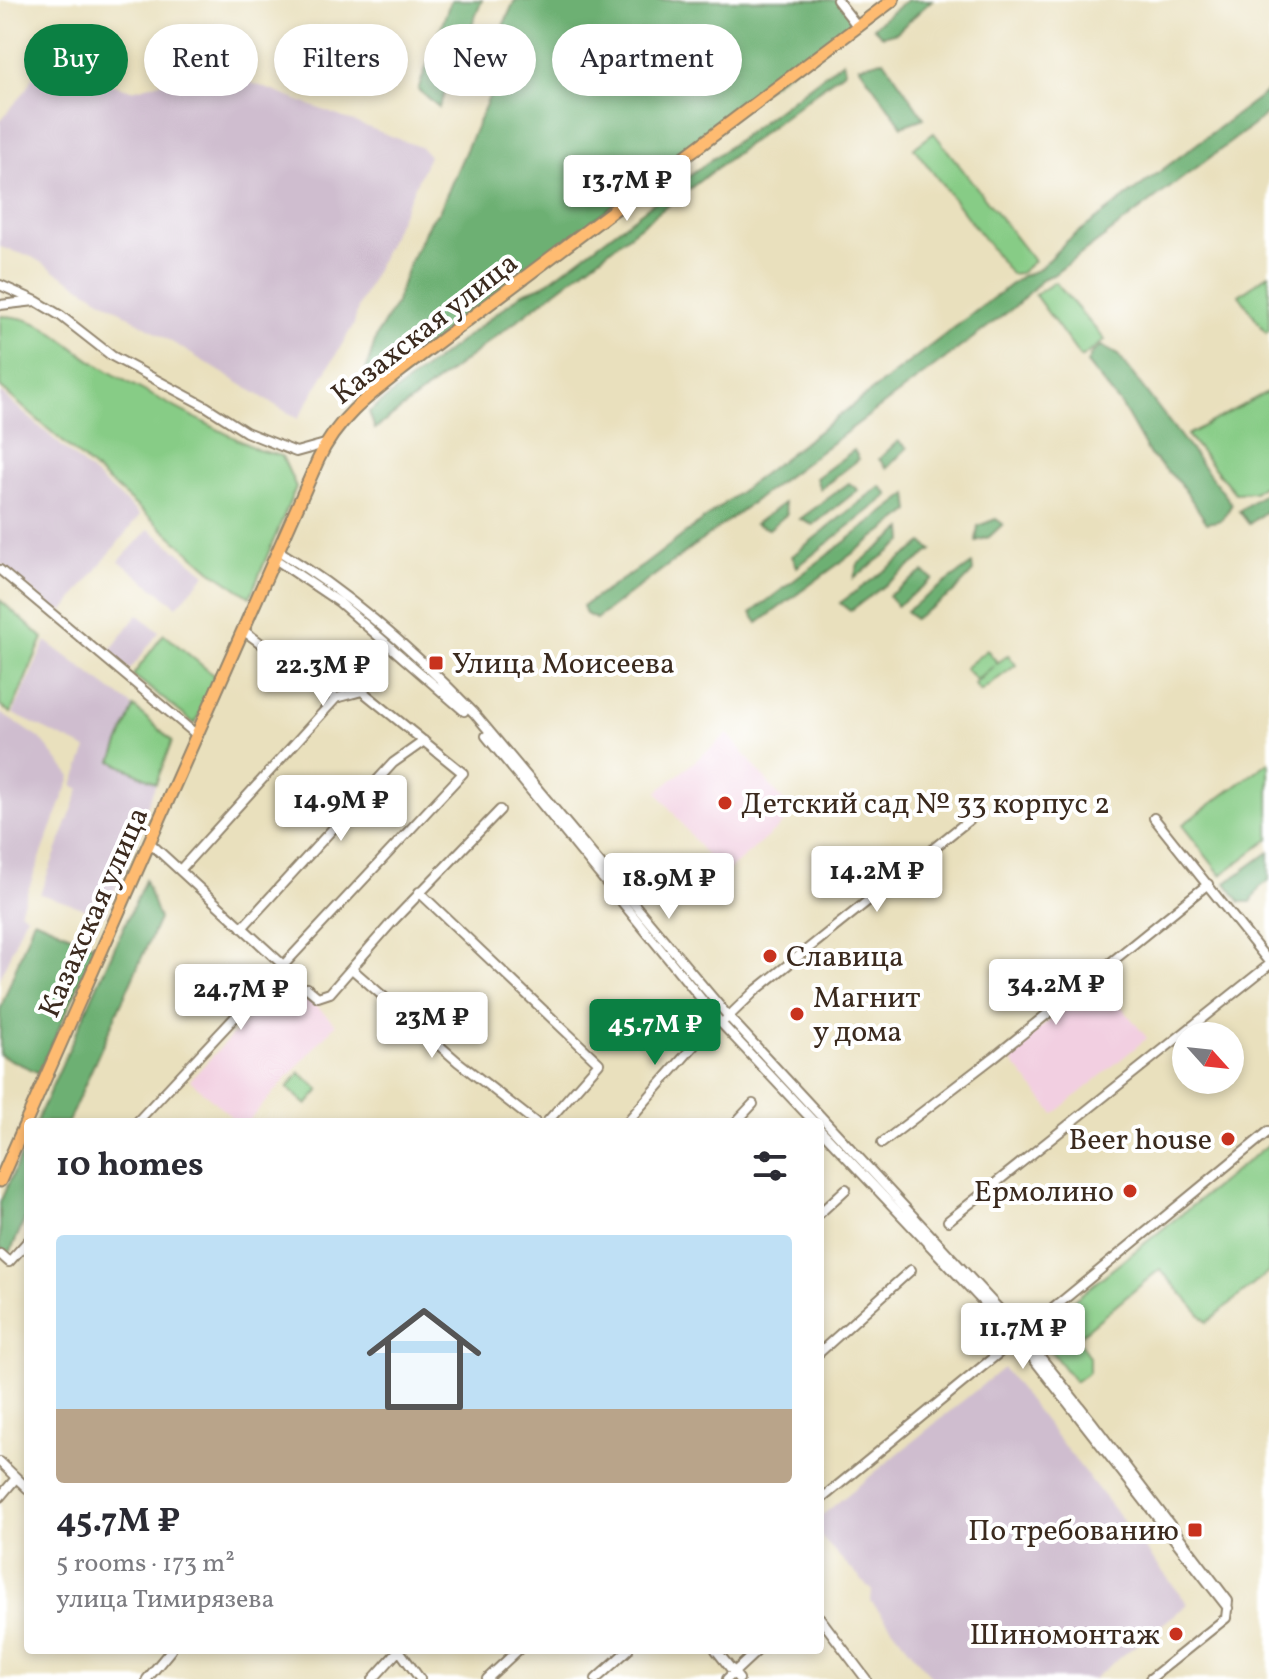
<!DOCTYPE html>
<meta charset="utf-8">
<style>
body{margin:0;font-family:Vollkorn,serif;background:#f2f2f3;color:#2b2b33;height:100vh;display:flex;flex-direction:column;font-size:30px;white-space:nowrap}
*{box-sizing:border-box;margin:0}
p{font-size:26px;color:#7c7c81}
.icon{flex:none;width:44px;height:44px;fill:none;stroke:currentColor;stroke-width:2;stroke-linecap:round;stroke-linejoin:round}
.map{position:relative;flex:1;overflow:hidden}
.side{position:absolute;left:24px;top:1118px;width:800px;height:536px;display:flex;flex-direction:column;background:#fff;border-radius:8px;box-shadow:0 4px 12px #0003}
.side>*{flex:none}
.hud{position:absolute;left:24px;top:24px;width:800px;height:72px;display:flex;gap:16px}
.needle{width:52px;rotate:117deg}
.controls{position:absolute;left:1172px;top:1022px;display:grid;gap:16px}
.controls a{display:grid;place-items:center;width:72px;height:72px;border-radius:50%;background:#fff;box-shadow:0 4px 12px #0003;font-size:40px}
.price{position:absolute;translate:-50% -68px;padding:0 18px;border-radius:8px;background:#fff;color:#222;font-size:26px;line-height:52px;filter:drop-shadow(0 2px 4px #0008)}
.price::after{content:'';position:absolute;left:50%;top:48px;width:24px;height:18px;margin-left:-12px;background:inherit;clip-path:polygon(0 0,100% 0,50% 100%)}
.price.selected{background:#0b8043;color:#fff}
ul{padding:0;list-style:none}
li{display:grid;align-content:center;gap:16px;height:424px;padding:0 32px}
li+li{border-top:2px solid #e1e1e2}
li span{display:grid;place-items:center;height:248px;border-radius:8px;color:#555}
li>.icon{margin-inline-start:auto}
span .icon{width:144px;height:144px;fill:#fffc;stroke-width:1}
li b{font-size:34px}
h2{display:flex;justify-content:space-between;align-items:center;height:96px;padding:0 32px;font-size:34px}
.chip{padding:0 28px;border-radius:36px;background:#fff;box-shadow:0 4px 12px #0003;font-size:28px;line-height:72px}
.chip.selected{background:#0b8043;color:#fff}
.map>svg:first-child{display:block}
</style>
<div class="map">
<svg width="1269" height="1679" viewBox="0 0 1269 1679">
<rect width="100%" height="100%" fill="#fff"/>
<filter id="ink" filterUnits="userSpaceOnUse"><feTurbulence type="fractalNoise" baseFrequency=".0125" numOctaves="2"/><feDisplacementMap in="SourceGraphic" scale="16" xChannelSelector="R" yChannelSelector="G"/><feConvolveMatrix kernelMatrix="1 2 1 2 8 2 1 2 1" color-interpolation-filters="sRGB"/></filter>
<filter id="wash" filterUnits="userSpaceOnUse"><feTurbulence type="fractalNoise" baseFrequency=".006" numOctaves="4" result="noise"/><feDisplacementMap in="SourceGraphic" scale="32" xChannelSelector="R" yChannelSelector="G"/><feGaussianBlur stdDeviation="1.8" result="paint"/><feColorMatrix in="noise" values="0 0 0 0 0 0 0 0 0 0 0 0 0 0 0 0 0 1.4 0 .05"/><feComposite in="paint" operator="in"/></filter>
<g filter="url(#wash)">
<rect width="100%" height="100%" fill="#e9e0bd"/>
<path fill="#f2cfe1" d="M728,734L794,814L722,876L657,792Z
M286,978L336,1024L247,1122H237L190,1080Z
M1100,980L1147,1038L1054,1114L1007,1055Z"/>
<path fill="#cfbdcf" d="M39,64L132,90L213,68L422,148L429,156L358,308L354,324L298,419L32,257L0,247V121L26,90Z
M0,392L140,515L63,612L60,609L57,612L0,563Z
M149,529L206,574L177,606L119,561Z
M138,614L159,632L130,670L109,652Z
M46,641L134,707L113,761L156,783L105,915L40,894L80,789L73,785L87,749L13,714Z
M0,713L41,739L71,777L20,911L26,915L0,979Z
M1003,1368L1188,1604L1093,1679H933L871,1601L872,1591L820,1536V1517Z"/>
<path fill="#87cc86" stroke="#617b52" stroke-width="2" d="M934,133L1034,261L1020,273L1011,274L914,148Z
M1269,274V331L1266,333L1239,295Z
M1055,282L1105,340L1081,358L1035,295Z
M0,316C45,316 63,343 98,365C149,396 205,422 258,450L282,456L296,487L250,597L210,570L0,387Z
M1269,391V480L1254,492L1235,493L1187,435Z
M0,600L43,638L11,713L0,706Z
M164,634L216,677L195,724L133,675Z
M987,650L997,662L996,664L1008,655L1016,665L980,692L974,684L994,666L976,680L965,668Z
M134,707L172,741L156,783L112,761Z
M1269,762V839L1221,875L1182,825Z
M300,1073L320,1090L307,1105L287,1088Z
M1269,1144V1272L1207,1322L1160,1269L1077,1338L1089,1357V1372L1075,1382L1035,1331Z"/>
<path fill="#6db073" stroke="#546d48" stroke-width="2" d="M451,0H482L439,107L418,90Z
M515,0H837L855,21L373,388L360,390L377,335L395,305L409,264L430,221L439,212L493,88L485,65Z
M907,0H932L897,32L882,36L873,27Z
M884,60L924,118L902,126L859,66Z
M843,61L845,70L375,429L369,412L523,293L544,285Z
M1269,90V112L1252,126L1053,275L1044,278L1013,308L596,619L586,614L583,606L644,565L1022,276L1038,270L1067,241Z
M1101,346L1118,355L1232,504L1222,520L1207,523L1180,483L1150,455L1122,406L1087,363L1092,353Z
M898,441L907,448L887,468L879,459Z
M854,450L859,459L820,489L816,478Z
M849,483L858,490L813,525L800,519Z
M880,486L889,495L797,567L792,556Z
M1269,490V509L1249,524L1239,511Z
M908,494L910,511L758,623L751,613Z
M784,503L787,514L769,529L755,524Z
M996,519L1003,524L989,537L976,541L978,526Z
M903,529L904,541L854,578L858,564Z
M923,543L932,550L850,611L840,603Z
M972,564L973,572L953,593L914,619L906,611Z
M923,572L933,579L897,606L888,596Z
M1269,852V881L1260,887L1251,902H1240L1226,883Z
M145,880L159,919L68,1122H36Z
M34,919L96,946L39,1073L0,1055V1010Z
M28,1140V1212L9,1255L0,1247V1202Z"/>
</g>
<g filter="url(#ink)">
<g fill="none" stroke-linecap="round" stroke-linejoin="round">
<g stroke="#92856e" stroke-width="12">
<path id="minor" d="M837,0L858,27
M0,285L36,301L61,316L112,356L207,407L246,432L296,452L325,444
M0,305L35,301
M279,551C350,594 416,653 474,713L728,1016L1023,1335L1092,1422L1228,1601L1226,1618L1150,1679
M275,559L339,602L464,711
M0,570L198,736
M486,736L721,1023L814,1122
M1154,818L1269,962
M150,843L282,964
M180,870L336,698
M419,892L599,1063L547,1122
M242,928L393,763L424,741
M352,969L457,1061L535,1122
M307,988L318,997L330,993L392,922L500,810
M726,1019L755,991L979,812
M137,1122L463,773L362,691L336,698L244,631
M627,1122L705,1033
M736,1122L753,1104
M820,1129L1018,1339L1228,1608
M882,1143L994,1057L1208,884
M820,1213L846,1189
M948,1221L1269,965
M0,1254L9,1262L28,1241
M820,1352L911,1270
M0,1462L28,1489
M0,1497L16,1478
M820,1500L1269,1131
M820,1618L866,1679
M399,1650L420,1679
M716,1650L739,1679
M147,1679L171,1650
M373,1679L399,1650
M487,1679L518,1650
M596,1679L628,1650
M727,1679L758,1650"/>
</g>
<g stroke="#92856e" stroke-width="15">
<path id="major" d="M0,1181L318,460C337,418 372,393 408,365L893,0"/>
</g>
<use href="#minor" stroke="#fff" stroke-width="8"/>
<use href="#major" stroke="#febb71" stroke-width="11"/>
</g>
</g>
<g fill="#c8321e" stroke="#fff" stroke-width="3">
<rect x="428" y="655" width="16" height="16" rx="4"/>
<circle cx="725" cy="803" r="8"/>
<circle cx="770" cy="956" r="8"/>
<circle cx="797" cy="1014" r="8"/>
<circle cx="1228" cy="1139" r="8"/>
<circle cx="1130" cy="1191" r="8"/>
<rect x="1187" y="1522" width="16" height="16" rx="4"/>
<circle cx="1176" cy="1634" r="8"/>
</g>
<g text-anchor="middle" stroke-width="8" stroke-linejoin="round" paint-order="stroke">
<g font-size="30" fill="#3b2a1e" stroke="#fff">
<text transform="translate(424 328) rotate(-38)" y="10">Казахская улица</text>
<text transform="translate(93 912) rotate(-66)" y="10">Казахская улица</text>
</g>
<g font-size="30" fill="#3b2a1e" stroke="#fff" text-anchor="start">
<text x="452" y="673">Улица Моисеева</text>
<text x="741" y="813">Детский сад № 33 корпус 2</text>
<text x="786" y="966">Славица</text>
<text x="813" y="1007">Магнит<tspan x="813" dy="34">у дома</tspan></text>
<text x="1212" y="1149" text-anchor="end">Beer house</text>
<text x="1114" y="1201" text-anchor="end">Ермолино</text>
<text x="1179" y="1540" text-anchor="end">По требованию</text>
<text x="1160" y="1644" text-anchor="end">Шиномонтаж</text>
</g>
</g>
</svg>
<div class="controls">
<a><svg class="needle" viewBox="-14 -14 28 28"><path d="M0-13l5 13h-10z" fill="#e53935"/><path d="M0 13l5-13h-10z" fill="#7c7c81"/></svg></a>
</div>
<b class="price" style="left:627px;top:223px">13.7M ₽</b>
<b class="price" style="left:323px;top:708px">22.3M ₽</b>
<b class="price" style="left:341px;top:843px">14.9M ₽</b>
<b class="price" style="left:877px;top:914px">14.2M ₽</b>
<b class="price" style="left:669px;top:921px">18.9M ₽</b>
<b class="price" style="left:1056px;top:1027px">34.2M ₽</b>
<b class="price" style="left:241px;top:1032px">24.7M ₽</b>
<b class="price" style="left:432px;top:1060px">23M ₽</b>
<b class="price selected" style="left:655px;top:1067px">45.7M ₽</b>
<b class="price" style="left:1023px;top:1371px">11.7M ₽</b>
<div class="hud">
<a class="chip selected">Buy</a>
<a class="chip">Rent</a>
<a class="chip">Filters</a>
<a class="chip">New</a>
<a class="chip">Apartment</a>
</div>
<section class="side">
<h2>10 homes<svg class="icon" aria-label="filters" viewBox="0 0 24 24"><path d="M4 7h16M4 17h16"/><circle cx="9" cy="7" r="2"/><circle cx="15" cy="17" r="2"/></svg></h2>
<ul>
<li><span style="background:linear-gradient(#bfe0f5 70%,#b9a48a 0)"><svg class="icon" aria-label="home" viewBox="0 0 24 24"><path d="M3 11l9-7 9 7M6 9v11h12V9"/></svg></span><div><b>45.7M ₽</b><p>5 rooms · 173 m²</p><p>улица Тимирязева</p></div></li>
</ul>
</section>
</div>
